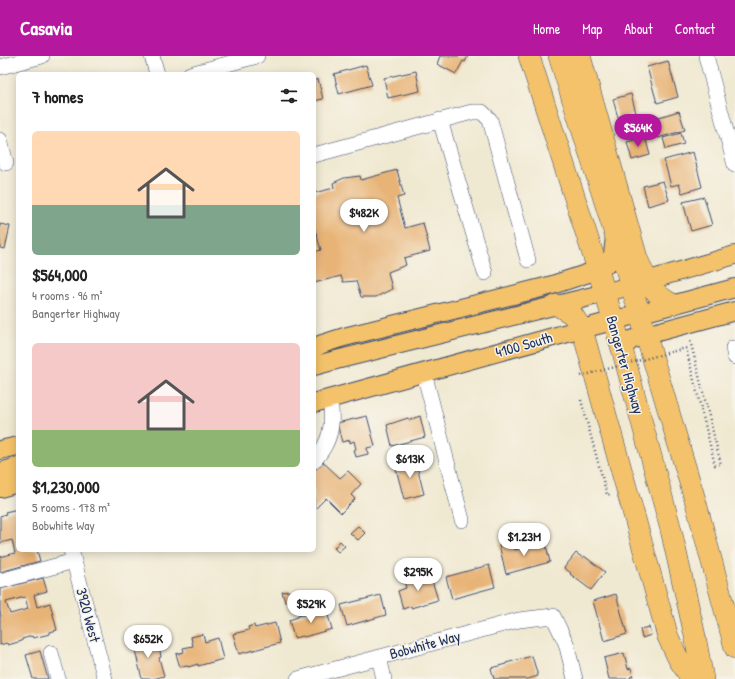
<!DOCTYPE html>
<meta charset="utf-8">
<style>
body{margin:0;font-family:"Patrick Hand",sans-serif;background:#f6f6f6;color:#222;height:100vh;display:flex;flex-direction:column;font-size:15px;white-space:nowrap}
*{box-sizing:border-box;margin:0}
p{font-size:13px;color:#767676}
.icon{flex:none;width:22px;height:22px;fill:none;stroke:currentColor;stroke-width:2;stroke-linecap:round;stroke-linejoin:round}
.map{position:relative;flex:1;overflow:hidden}
.details{position:absolute;left:16px;top:16px;width:300px;height:480px;display:flex;flex-direction:column;background:#fff;border-radius:6px;box-shadow:0 2px 10px #0003}
.details>*{flex:none}
.price{position:absolute;translate:-50% -34px;padding:0 9px;border-radius:14px;background:#fff;color:#222;font-size:13px;line-height:26px;filter:drop-shadow(0 1px 2px #0008)}
.price::after{content:'';position:absolute;left:50%;top:24px;width:12px;height:9px;margin-left:-6px;background:inherit;clip-path:polygon(0 0,100% 0,50% 100%)}
.price.active{background:#b5179e;color:#fff}
ul{padding:0;list-style:none}
li{display:grid;align-content:center;gap:8px;height:212px;padding:0 16px}
li span{display:grid;place-items:center;height:124px;border-radius:6px;color:#555}
li>.icon{margin-inline-start:auto}
span .icon{width:72px;height:72px;fill:#fffc;stroke-width:1}
li b{font-size:17px}
h2{display:flex;justify-content:space-between;align-items:center;height:48px;padding:0 16px;font-size:17px}
header{display:flex;align-items:center;gap:24px;box-sizing:border-box;height:56px;padding:0 20px;background:#b5179e;color:#fff}
header strong{font-size:19px}
nav{display:flex;gap:22px;margin-inline-start:auto;font-size:14px}
.map>svg:first-child{display:block}
</style>
<header>
<strong>Casavia</strong>
<nav><a>Home</a><a>Map</a><a>About</a><a>Contact</a></nav>
</header>
<div class="map">
<svg width="735" height="623" viewBox="0 0 735 623">
<rect width="100%" height="100%" fill="#f7f3e8"/>
<filter id="ink" filterUnits="userSpaceOnUse"><feTurbulence type="fractalNoise" baseFrequency=".025" numOctaves="2"/><feDisplacementMap in="SourceGraphic" scale="8" xChannelSelector="R" yChannelSelector="G"/><feConvolveMatrix kernelMatrix="1 2 1 2 8 2 1 2 1" color-interpolation-filters="sRGB"/></filter>
<filter id="wash" filterUnits="userSpaceOnUse"><feTurbulence type="fractalNoise" baseFrequency=".012" numOctaves="4" result="noise"/><feDisplacementMap in="SourceGraphic" scale="16" xChannelSelector="R" yChannelSelector="G"/><feGaussianBlur stdDeviation="0.9" result="paint"/><feColorMatrix in="noise" values="0 0 0 0 0 0 0 0 0 0 0 0 0 0 0 0 0 1.4 0 .05"/><feComposite in="paint" operator="in"/></filter>
<g filter="url(#wash)">
<rect width="100%" height="100%" fill="#f0e9d2"/>
<g id="blocks">
<path fill="#e8b376" fill-rule="evenodd" d="M440,0H468L465,6L463,5L456,18L437,8Z
M668,5L678,41L657,47L647,11Z
M366,9L372,29L339,38L334,18Z
M416,15L420,35L388,42L384,22Z
M318,23L323,43L314,45V24Z
M631,38L636,57L618,62L613,43Z
M679,55L685,74L658,82L652,63Z
M681,77L684,88L666,93L663,82Z
M645,81L650,99L632,104L627,86Z
M693,96L702,131L682,137L679,128L671,130L664,104Z
M397,114L404,140L397,142L405,172L423,167L430,195L404,202L406,209L388,216L392,233L376,241H361L356,225L343,226L341,220L314,227V196L321,194L314,170V137L334,132L333,127L344,122L360,120L361,124Z
M663,125L669,144L648,150L643,130Z
M704,141L712,169L691,175L683,146Z
M0,168L10,170L5,193L0,192Z
M367,360L375,390L367,392L368,398L356,401L354,394L356,393L354,385L350,387V384L342,386L337,367Z
M420,360L425,381L392,390L387,369L408,362L409,364Z
M415,403L424,438L404,443L395,409Z
M323,406L340,422L348,415L361,428L351,439L355,443L341,457L326,442L314,454V415Z
M18,453V494H23L24,495L37,494L40,505L0,516V501L15,497L12,484L0,487V460L6,458L5,456Z
M358,470L365,477L358,484L350,477Z
M340,485L345,490L338,496L334,492Z
M545,485L550,506L506,518L499,489L512,486L515,494Z
M576,497L583,502L584,500L605,516L591,534L570,518L571,517L564,512Z
M489,509L495,531L452,543L446,521Z
M430,518L438,544L411,552V550L403,553L398,535L406,532L404,525Z
M43,522L47,535L34,539L37,551L50,547L57,574L50,576V578L33,582L32,580L22,583V585L8,589L7,587L0,589V560H1L0,555V533ZM25,541L28,553L10,558L6,546Z
M289,535L291,545L285,546L282,536Z
M616,538L627,578L604,585L593,545Z
M381,539L386,559L347,570L341,549Z
M326,553L332,573L304,581L303,580L294,582L289,564L298,561V560Z
M275,567L280,587L239,598L233,578L249,574L248,571L254,569L255,572Z
M649,571L651,579L642,582L640,573Z
M203,578L205,586L218,582L223,603L198,610V608L188,611V610L180,611L176,598L184,596L183,592L193,590L191,581Z
M152,581V582H155L157,587L154,588L156,595H160L161,601L159,602L164,620L153,623H142L133,586Z
M40,595L48,623H33L26,599Z
M624,597L628,613L631,612L633,620L630,621L631,623H609L604,602Z
M532,600L538,620L528,623H494L491,612L506,608V607Z"/>
</g>
</g>
<g filter="url(#ink)">
<use href="#blocks" fill-opacity="0" stroke="#3b4b6f" stroke-width="1"/>
<g fill="none" stroke-linecap="round" stroke-linejoin="round">
<g stroke="#3b4b6f" stroke-width="16">
<path id="minor" d="M152,0L157,18
M706,0L735,109
M0,11L42,0
M190,18L257,0
M440,64L485,217
M0,84L6,107
M314,99L472,56H482L490,64L528,204
M735,292H733L735,301
M424,317L462,464
M314,405C318,400 322,395 325,389C333,374 332,359 330,343
M71,494L105,623
M0,525L74,505
M51,597L58,623
M379,601L384,623
M298,623L519,564L553,560L566,587L575,623"/>
</g>
<g stroke="#3b4b6f" stroke-width="20">
<path id="major" d="M314,292L322,288L344,281L549,230L598,214L607,208L613,199L615,180
M622,293L631,284L646,279L735,255
M314,310L336,304L605,237L735,199
M314,347L571,276L735,232
M0,394L18,390
M0,416L18,411
M0,432L18,427"/>
</g>
<g stroke="#3b4b6f" stroke-width="22">
<path id="highway" d="M529,0L598,214L622,293L671,474L695,580L703,623
M559,0L631,229L696,447L735,592
M580,0L637,202C646,223 651,237 672,248
M557,249L572,258L582,273L668,581L679,604L692,623"/>
</g>
<path stroke="#3b4b6f" stroke-width="2.5" stroke-dasharray="1 3" stroke-linecap="butt" d="M686,292L715,409L721,408L690,284
M581,344L607,439L611,438"/>
<use href="#minor" stroke="#fff" stroke-width="15"/>
<use href="#major" stroke="#f4c26a" stroke-width="18"/>
<use href="#highway" stroke="#f4c26a" stroke-width="21"/>
<path stroke="#3b4b6f" stroke-width="2.5" stroke-dasharray="1 3" stroke-linecap="butt" d="M581,320L686,292"/>
</g>
</g>
<g text-anchor="middle" stroke-width="3" stroke-linejoin="round" paint-order="stroke">
<g font-size="15" fill="#1b2f5e" stroke="#f7f3e8">
<text transform="translate(524 289) rotate(-16)" y="5">4100 South</text>
<text transform="translate(625 309) rotate(74)" y="5">Bangerter Highway</text>
<text transform="translate(88 559) rotate(75)" y="5">3920 West</text>
<text transform="translate(425 589) rotate(-15)" y="5">Bobwhite Way</text>
</g>
</g>
</svg>
<b class="price active" style="left:638px;top:92px">$564K</b>
<b class="price" style="left:364px;top:177px">$482K</b>
<b class="price" style="left:410px;top:423px">$613K</b>
<b class="price" style="left:524px;top:501px">$1.23M</b>
<b class="price" style="left:418px;top:536px">$295K</b>
<b class="price" style="left:311px;top:568px">$529K</b>
<b class="price" style="left:148px;top:603px">$652K</b>
<section class="details">
<h2>7 homes<svg class="icon" aria-label="filters" viewBox="0 0 24 24"><path d="M4 7h16M4 17h16"/><circle cx="9" cy="7" r="2"/><circle cx="15" cy="17" r="2"/></svg></h2>
<ul>
<li><span style="background:linear-gradient(#ffd9b3 60%,#7fa58c 0)"><svg class="icon" aria-label="home" viewBox="0 0 24 24"><path d="M3 11l9-7 9 7M6 9v11h12V9"/></svg></span><div><b>$564,000</b><p>4 rooms · 96 m²</p><p>Bangerter Highway</p></div></li>
<li><span style="background:linear-gradient(#f6c9c9 70%,#8fb573 0)"><svg class="icon" aria-label="home" viewBox="0 0 24 24"><path d="M3 11l9-7 9 7M6 9v11h12V9"/></svg></span><div><b>$1,230,000</b><p>5 rooms · 178 m²</p><p>Bobwhite Way</p></div></li>
</ul>
</section>
</div>
